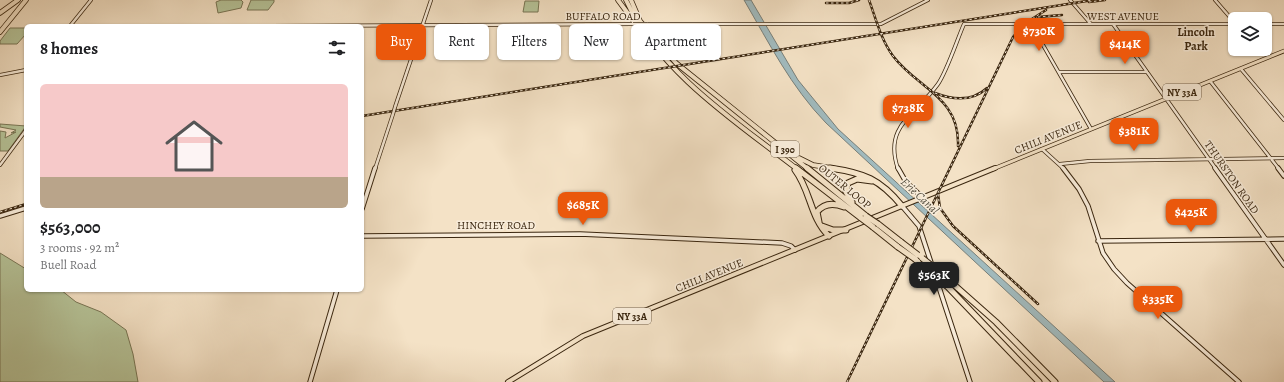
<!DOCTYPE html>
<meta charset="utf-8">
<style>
body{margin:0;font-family:Alegreya,serif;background:#f6f6f6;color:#202124;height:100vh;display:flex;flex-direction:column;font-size:15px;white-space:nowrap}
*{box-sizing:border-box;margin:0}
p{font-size:13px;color:#757577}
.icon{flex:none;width:22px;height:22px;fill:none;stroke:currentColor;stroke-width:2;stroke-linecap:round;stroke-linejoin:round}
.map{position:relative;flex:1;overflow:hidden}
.details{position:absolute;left:24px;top:24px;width:340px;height:268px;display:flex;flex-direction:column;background:#fff;border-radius:6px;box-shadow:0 1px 3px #0004}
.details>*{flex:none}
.top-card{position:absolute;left:376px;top:24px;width:380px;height:36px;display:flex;gap:8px}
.fabs{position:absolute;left:1228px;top:12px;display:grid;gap:8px}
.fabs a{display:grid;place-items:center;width:44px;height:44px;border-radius:6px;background:#fff;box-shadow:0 1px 3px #0004;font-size:20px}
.price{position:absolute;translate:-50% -34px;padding:0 9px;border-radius:8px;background:#ea580c;color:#fff;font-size:13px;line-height:26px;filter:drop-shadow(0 1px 2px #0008)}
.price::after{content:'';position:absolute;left:50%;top:24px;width:12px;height:9px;margin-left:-6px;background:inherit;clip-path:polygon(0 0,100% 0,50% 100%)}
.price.on{background:#222;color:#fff}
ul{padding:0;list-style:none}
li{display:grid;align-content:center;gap:8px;height:212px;padding:0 16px}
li+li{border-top:1px solid #e0e0e0}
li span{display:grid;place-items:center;height:124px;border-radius:6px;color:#555}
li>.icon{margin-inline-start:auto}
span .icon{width:72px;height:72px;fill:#fffc;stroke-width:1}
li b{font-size:17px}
h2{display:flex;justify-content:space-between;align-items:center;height:48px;padding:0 16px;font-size:17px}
.pill{padding:0 14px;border-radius:6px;background:#fff;box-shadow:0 1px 3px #0004;font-size:14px;line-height:36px}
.pill.on{background:#ea580c;color:#fff}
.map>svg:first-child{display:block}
</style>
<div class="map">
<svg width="1284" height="382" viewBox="0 0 1284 382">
<rect width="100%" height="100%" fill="#f4e2c6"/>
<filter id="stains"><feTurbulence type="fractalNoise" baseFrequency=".005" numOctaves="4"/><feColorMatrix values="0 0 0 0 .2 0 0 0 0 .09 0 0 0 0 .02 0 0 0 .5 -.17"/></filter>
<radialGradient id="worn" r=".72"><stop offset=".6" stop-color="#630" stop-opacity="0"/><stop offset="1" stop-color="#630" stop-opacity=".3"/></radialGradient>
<path fill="#b6c499" stroke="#787554" d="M221,0H241L243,2L241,8L218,13L216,2Z
M251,0H274V2L268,10H247Z
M525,1H539L538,12H523Z
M10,28H26V34L17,44H0V41Z
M0,124L26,126L8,151H0V131L6,132L5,138L16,132L11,133L16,130L0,127Z
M0,253L26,269V290H61L76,302L101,312L126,330L133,354L138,382H0Z"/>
<path fill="#a1bbbf" stroke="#787f79" d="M744,0H751L798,80L838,129L1115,382H1104L826,123C791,87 769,43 744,0Z"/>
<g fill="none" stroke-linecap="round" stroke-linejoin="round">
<g stroke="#3a260f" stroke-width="4">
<path id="secondary-far1" d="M1070,0L1091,24
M1215,0L1235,23
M647,24H881L928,0
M1031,24L1091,129
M1113,24L1216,169
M1265,24H1284
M70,26L91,0
M271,26L633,24
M1241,69L1284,120
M1059,72H1147
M0,75L26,70
M1210,81L1279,169
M395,107L431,0
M1042,149L1064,169
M1060,164L1090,161L1284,158
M0,165L26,130
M375,169L393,114
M898,169C883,125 916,115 938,84C947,71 957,40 964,24H1235"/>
</g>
<g stroke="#3a260f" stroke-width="5.5">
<path id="secondary" d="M898,168L906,182L923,198
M1063,168L1079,189L1088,206L1103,253L1114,269L1127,283L1239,382
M1215,168L1284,265
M1278,168L1284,176
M902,206L919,226L970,382
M362,209L375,168
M0,216L26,208
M362,236L580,234L782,243L791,246L795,250
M1098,241L1284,239
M310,382L337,290"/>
</g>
<g stroke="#3a260f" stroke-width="4.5">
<path id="primary-far1" d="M993,169L1284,51"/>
</g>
<g stroke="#3a260f" stroke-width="6">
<path id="primary" d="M508,382L583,336L995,168"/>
</g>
<g stroke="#3a260f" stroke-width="5.5">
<path id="highway-far1" d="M618,0L635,23
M626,0C659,72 736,122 797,169
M631,0L640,21L676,63L808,169
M0,13L18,0
M0,32L26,0
M799,158L813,165L837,169"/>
</g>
<g stroke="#3a260f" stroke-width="7">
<path id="highway" d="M796,168L861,218
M807,168L866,216
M830,168C864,173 880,179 902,206
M795,170C811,191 810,218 829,236
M852,202L846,192L848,183L857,179L872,181
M819,222L817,212C824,203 834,203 844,207
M878,224L901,242
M822,226L833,230H846
M873,227L898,247
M915,259L925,268
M943,275L996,322L1055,382
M947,286L1039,382"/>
</g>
<use href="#secondary-far1" stroke="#f8ecda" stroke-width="2.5"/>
<use href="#secondary" stroke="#f8ecda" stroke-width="3.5"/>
<use href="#primary-far1" stroke="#f4e2c6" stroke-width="3"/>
<use href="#primary" stroke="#f4e2c6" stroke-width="4"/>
<use href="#highway-far1" stroke="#f4e2c6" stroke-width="4"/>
<use href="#highway" stroke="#f4e2c6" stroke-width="5"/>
<g stroke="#3a260f" stroke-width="2.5">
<path id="rail" d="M869,0C876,19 881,40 893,56C918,89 960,97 958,146
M1089,2L1105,0
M826,3H849L859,0
M1038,17L1062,15
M935,93C953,100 972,102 987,88
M362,116L1093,0
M938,194L940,208L953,226L1038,304
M0,212L26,204
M847,382L1013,37L1024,24L1046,10"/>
</g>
<use href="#rail" stroke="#f8ecda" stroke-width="1" stroke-dasharray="2.5" stroke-linecap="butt"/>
<g stroke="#3a260f" stroke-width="4" stroke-linecap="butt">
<path id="secondary-bridge" d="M633,24H647
M393,114L395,107"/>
</g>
<g stroke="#3a260f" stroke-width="7" stroke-linecap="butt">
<path id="highway-bridge" d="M866,216L878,224
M861,218L873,227
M901,242L918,255
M898,247L915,259
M922,258L943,275
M925,268L947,286"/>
</g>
<use href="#secondary-bridge" stroke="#f8ecda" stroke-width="2.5"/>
<use href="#highway-bridge" stroke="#f4e2c6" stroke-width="5"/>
</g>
<g text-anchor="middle" stroke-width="3" stroke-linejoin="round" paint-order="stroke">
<g fill="#f8ecda" stroke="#73614c" stroke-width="1">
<rect x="1163" y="84" width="38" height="16" rx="3"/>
<rect x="771" y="141" width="28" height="16" rx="3"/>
<rect x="613" y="308" width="38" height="16" rx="3"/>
</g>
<g font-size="10" font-weight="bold" fill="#3a260f">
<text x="1182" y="96">NY 33A</text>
<text x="785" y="153">I 390</text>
<text x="632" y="320">NY 33A</text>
</g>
<g font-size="11" fill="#3a260f" stroke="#f8ecda">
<text x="603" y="20">BUFFALO ROAD</text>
<text x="1123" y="20">WEST AVENUE</text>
<text transform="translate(1048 137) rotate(-22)" y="4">CHILI AVENUE</text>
<text transform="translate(1232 177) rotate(55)" y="4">THURSTON ROAD</text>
<text transform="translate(845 186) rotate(39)" y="4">OUTER LOOP</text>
<text x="496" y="229">HINCHEY ROAD</text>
<text transform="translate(709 275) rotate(-22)" y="4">CHILI AVENUE</text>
</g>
<g font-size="12" font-weight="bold" fill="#3a260f" stroke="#f8ecda">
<text x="1196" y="36">Lincoln<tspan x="1196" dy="14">Park</tspan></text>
</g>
<g font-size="12" font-style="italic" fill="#595344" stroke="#f8ecda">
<text transform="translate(920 196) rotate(43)" y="4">Erie Canal</text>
</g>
</g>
<rect width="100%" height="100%" filter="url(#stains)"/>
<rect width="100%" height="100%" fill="url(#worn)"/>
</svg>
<div class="fabs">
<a><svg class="icon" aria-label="layers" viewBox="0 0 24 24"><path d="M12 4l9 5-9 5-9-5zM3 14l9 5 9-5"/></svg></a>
</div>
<b class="price" style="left:1039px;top:52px">$730K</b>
<b class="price" style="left:1125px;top:65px">$414K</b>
<b class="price" style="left:908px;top:129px">$738K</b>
<b class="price" style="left:1134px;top:152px">$381K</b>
<b class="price" style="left:583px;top:226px">$685K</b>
<b class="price" style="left:1191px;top:233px">$425K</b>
<b class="price on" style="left:934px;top:296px">$563K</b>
<b class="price" style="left:1158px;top:320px">$335K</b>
<div class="top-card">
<a class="pill on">Buy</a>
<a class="pill">Rent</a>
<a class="pill">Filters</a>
<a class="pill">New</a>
<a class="pill">Apartment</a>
</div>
<section class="details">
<h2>8 homes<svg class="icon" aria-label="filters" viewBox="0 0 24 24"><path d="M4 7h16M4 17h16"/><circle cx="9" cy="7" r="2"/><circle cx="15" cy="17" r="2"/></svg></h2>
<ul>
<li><span style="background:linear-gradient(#f6c9c9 75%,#b9a48a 0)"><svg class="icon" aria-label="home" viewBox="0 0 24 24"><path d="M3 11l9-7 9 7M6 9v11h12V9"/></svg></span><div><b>$563,000</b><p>3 rooms · 92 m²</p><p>Buell Road</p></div></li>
</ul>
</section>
</div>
